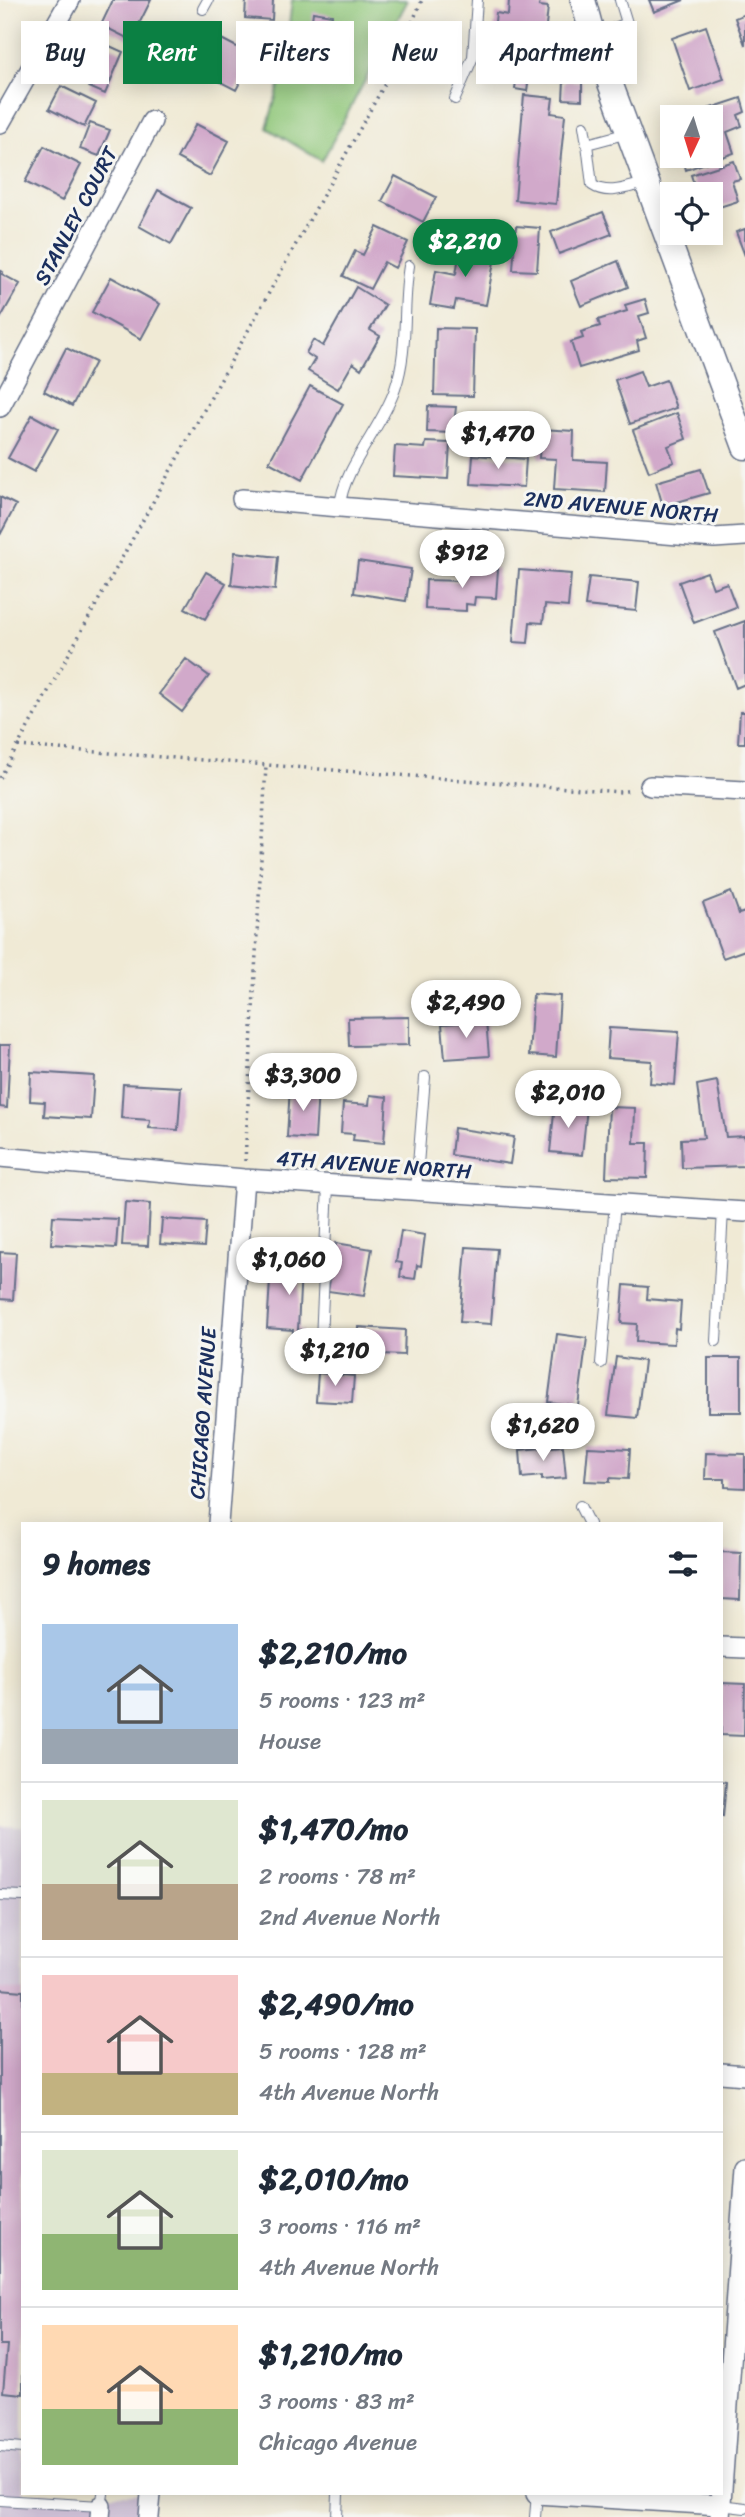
<!DOCTYPE html>
<meta charset="utf-8">
<style>
body{margin:0;font-family:Sriracha,sans-serif;background:#f6f6f7;color:#1f2937;height:100vh;display:flex;flex-direction:column;font-size:26px;white-space:nowrap}
*{box-sizing:border-box;margin:0}
p{font-size:23px;color:#747a83}
.icon{flex:none;width:38px;height:38px;fill:none;stroke:currentColor;stroke-width:2;stroke-linecap:round;stroke-linejoin:round}
.map{position:relative;flex:1;overflow:hidden}
.side{position:absolute;left:21px;top:1522px;width:702px;height:973px;display:flex;flex-direction:column;background:#fff;border-radius:0px;box-shadow:0 4px 18px #0003}
.side>*{flex:none}
.hud{position:absolute;left:21px;top:21px;width:704px;height:63px;display:flex;gap:14px}
.needle{width:46px;rotate:184deg}
.buttons{position:absolute;left:660px;top:105px;display:grid;gap:14px}
.buttons a{display:grid;place-items:center;width:63px;height:63px;border-radius:0px;background:#fff;box-shadow:0 4px 18px #0003;font-size:35px}
.price{position:absolute;translate:-50% -60px;padding:0 16px;border-radius:24px;background:#fff;color:#222;font-size:23px;line-height:46px;filter:drop-shadow(0 2px 4px #0008)}
.price::after{content:'';position:absolute;left:50%;top:42px;width:21px;height:16px;margin-left:-10px;background:inherit;clip-path:polygon(0 0,100% 0,50% 100%)}
.price.current{background:#0b8043;color:#fff}
ul{padding:0;list-style:none}
li{display:flex;align-items:center;gap:21px;height:175px;padding:0 21px}
li+li{border-top:2px solid #e0e1e3}
li span{display:grid;place-items:center;flex:none;width:196px;height:140px;border-radius:0px;color:#555}
li>.icon{margin-inline-start:auto}
span .icon{width:84px;height:84px;fill:#fffc;stroke-width:1}
li b{font-size:30px}
h2{display:flex;justify-content:space-between;align-items:center;height:84px;padding:0 21px;font-size:30px}
.chip{padding:0 24px;border-radius:0px;background:#fff;box-shadow:0 4px 18px #0003;font-size:24px;line-height:63px}
.chip.current{background:#0b8043;color:#fff}
.map>svg:first-child{display:block}
</style>
<div class="map">
<svg width="745" height="2517" viewBox="0 0 745 2517">
<rect width="100%" height="100%" fill="#f6f6f2"/>
<filter id="ink" filterUnits="userSpaceOnUse"><feTurbulence type="fractalNoise" baseFrequency=".0143" numOctaves="2"/><feDisplacementMap in="SourceGraphic" scale="14" xChannelSelector="R" yChannelSelector="G"/><feConvolveMatrix kernelMatrix="1 2 1 2 8 2 1 2 1" color-interpolation-filters="sRGB"/></filter>
<filter id="wash" filterUnits="userSpaceOnUse"><feTurbulence type="fractalNoise" baseFrequency=".00686" numOctaves="4" result="noise"/><feDisplacementMap in="SourceGraphic" scale="28" xChannelSelector="R" yChannelSelector="G"/><feGaussianBlur stdDeviation="1.57" result="paint"/><feColorMatrix in="noise" values="0 0 0 0 0 0 0 0 0 0 0 0 0 0 0 0 0 1.4 0 .05"/><feComposite in="paint" operator="in"/></filter>
<g filter="url(#wash)">
<rect width="100%" height="100%" fill="#f0ead5"/>
<path fill="#ccbed4" d="M0,1826L23,1827V2494H149L147,2517H0Z"/>
<path fill="#91c77a" stroke="#567b6c" stroke-width="2" d="M292,0H408L322,161L267,128L284,69Z"/>
<g id="blocks">
<path fill="#d1a9ca" d="M113,0H151L131,40L101,25Z
M246,0H273L272,20L245,18Z
M509,0H540L539,6L548,7L542,62L561,54L567,73L543,82L542,78L529,76L527,91L515,89L516,81L498,79L501,56L487,54L490,30L494,31L496,13L508,15Z
M649,0H684L654,12Z
M313,12L332,15L329,39L310,36Z
M745,14V45L735,18Z
M706,26L724,79L690,91L672,38Z
M206,31L254,56L236,90L188,65Z
M92,38L123,52L105,94L89,87L95,73L79,66Z
M564,81H582V100L563,99Z
M61,86L96,103L84,127L49,109Z
M524,95L553,98L551,113L565,115L556,204L515,200Z
M741,98L745,112L738,115L742,126L727,132L734,153L686,170L682,156H710V134L715,132L708,109Z
M90,123L110,130L99,156L80,149Z
M196,124L229,141L210,176L177,158Z
M44,146L81,165L62,201L25,182Z
M734,161L740,179L732,181L738,201L710,210V194H697L691,175Z
M395,176L436,197L423,222L382,201Z
M158,190L191,208L171,244L139,226Z
M603,212L612,234L559,254L551,232Z
M516,226L540,228L537,271L513,270Z
M377,227L408,242L395,268L384,262L370,289L343,276L355,251L363,255Z
M745,229V256L736,232Z
M461,244L496,251L486,305L456,300L454,309L430,305L436,270L456,274Z
M618,261L628,287L581,306L571,281Z
M0,270L3,272L2,274L20,284L0,319Z
M111,277L160,304L141,339L92,312Z
M356,287L385,305L370,330L380,336L361,369L353,363L338,389L308,371L315,359L306,353L313,340L323,346Z
M645,299L649,313L639,316L646,338L637,341L639,350L579,368L571,342L583,338L581,332L600,326L598,320L627,311L625,305Z
M436,328L475,329L473,396L434,395Z
M66,348L95,362L72,406L44,391Z
M640,371L646,387L666,380L676,408L630,424L615,380Z
M310,386L343,404L302,480L269,462Z
M428,406L456,407L453,433L427,432Z
M677,413L686,439L668,446L674,462L649,472L633,430Z
M32,415L58,429L34,472L8,458Z
M541,429L574,431L573,460L607,462L605,492L554,489L556,459L539,458Z
M426,442L450,443L448,479L393,476L395,446L425,448Z
M473,455L526,459L524,487L471,484Z
M701,469L709,493L663,506L656,482Z
M0,497L16,505L0,535Z
M235,552L278,557L275,590L231,585Z
M358,561L411,569L406,601L354,593Z
M462,567L498,569L496,598L475,597L474,605L466,604V611L425,609L426,580L462,581Z
M519,570L571,574L568,607L545,605L543,623L530,622L528,643L513,642Z
M206,572L226,583L205,619L185,608Z
M707,572L713,588L727,583L736,607L694,623L679,582Z
M589,577L639,582L636,611L585,606Z
M745,621V684L736,688L715,632Z
M186,659L209,676L182,712L159,694Z
M740,712H745V743H738Z
M731,892L739,914L745,912V950L723,958L703,903Z
M533,994L560,996L556,1057L529,1055Z
M409,1017V1045L349,1046L348,1018Z
M486,1021L489,1056L445,1059L442,1024Z
M609,1028L679,1032L675,1085L650,1083L652,1061L607,1058Z
M0,1045H10L7,1108L0,1107Z
M31,1072L94,1076L91,1119L44,1116L45,1102L30,1101Z
M717,1081L726,1137L745,1136V1166L682,1168L681,1139L704,1138L697,1085Z
M123,1084L181,1087L178,1130L149,1128L150,1120L121,1118Z
M290,1087L318,1089L315,1139L287,1137Z
M370,1095L387,1097L384,1143L353,1140L354,1134L341,1133L343,1103L369,1105Z
M555,1104L587,1107L582,1155L550,1152Z
M609,1107L635,1108L634,1143H648L647,1178L606,1177Z
M454,1128L514,1137L510,1164L451,1155Z
M125,1202L150,1204L148,1246L122,1245Z
M53,1216L118,1219L116,1248L51,1244Z
M162,1219L206,1222L204,1247L160,1244Z
M401,1231L425,1235L421,1266L417,1265L415,1279L400,1277L402,1263L396,1262Z
M336,1243L372,1249L364,1296L328,1291Z
M298,1245L313,1246L311,1269L301,1268L298,1330H302V1334H307L306,1353L292,1352L293,1330L267,1328L271,1265L296,1267Z
M466,1247L497,1249L491,1324L460,1322Z
M0,1252L16,1253L13,1300L0,1299Z
M624,1285L648,1287L647,1299L681,1302L679,1329L675,1328L674,1344L636,1342L637,1324L621,1323Z
M359,1327L405,1330L404,1355L358,1353Z
M557,1334L587,1338L578,1406L548,1402Z
M616,1357L644,1361L637,1418L608,1415Z
M708,1358H741V1412H708Z
M318,1373L354,1376L352,1403L316,1401Z
M563,1446L566,1478L542,1480V1476L522,1478L520,1450Z
M588,1447L630,1449L628,1479L610,1478V1482L585,1481Z
M706,1453L745,1454V1488L725,1487V1479H705Z
M721,1552L741,1553L740,1600L721,1599Z
M721,1683L745,1684L744,1736L721,1735Z
M721,1781L726,1782L723,1817L721,1816Z
M0,1989L23,1991V2394L3,2392L7,2345H0Z"/>
</g>
</g>
<g filter="url(#ink)">
<use href="#blocks" fill-opacity="0" stroke="#667088" stroke-width="2"/>
<g fill="none" stroke-linecap="round" stroke-linejoin="round">
<g stroke="#667088" stroke-width="12">
<path id="service" d="M203,9L208,0
M593,37L627,23L620,0
M455,99L473,57L477,0
M584,126L587,144
M628,133L587,144L592,185C608,196 628,187 645,183
M340,506C342,470 383,426 395,389C409,349 402,307 409,266
M416,1190L425,1077
M321,1340L328,1185
M716,1341L723,1210
M601,1363L615,1203
M580,1506L589,1524
M0,1895L23,1896
M0,2446L23,2448
M0,2500L101,2506L103,2494
M720,2505L745,2508
M337,2517L338,2494
M535,2517L537,2494"/>
</g>
<g stroke="#667088" stroke-width="22">
<path id="minor" d="M0,123L70,0
M0,407L152,121
M242,499L714,538L745,536
M650,786L745,791
M0,1157L244,1179L745,1212
M218,1524L244,1179
M721,1647L745,1648
M721,2073L745,2075
M536,2494L720,2505
M100,2517L101,2506
M149,2517L151,2494
M720,2517L745,2167"/>
</g>
<g stroke="#667088" stroke-width="27">
<path id="tertiary" d="M583,0L593,37L745,447"/>
</g>
<path stroke="#667088" stroke-width="3.5" stroke-dasharray="2 5" stroke-linecap="butt" d="M18,746L621,792L631,790
M0,778L387,80L422,0
M245,1161L266,765"/>
<use href="#service" stroke="#fff" stroke-width="10"/>
<use href="#minor" stroke="#fff" stroke-width="19"/>
<use href="#tertiary" stroke="#fff" stroke-width="24"/>
</g>
</g>
<g text-anchor="middle" stroke-width="6" stroke-linejoin="round" paint-order="stroke">
<g font-size="21" fill="#1b2f5e" stroke="#f6f6f2">
<text transform="translate(76 216) rotate(-62)" y="7">STANLEY COURT</text>
<text transform="translate(621 507) rotate(5)" y="7">2ND AVENUE NORTH</text>
<text transform="translate(374 1165) rotate(4)" y="7">4TH AVENUE NORTH</text>
<text transform="translate(203 1413) rotate(-86)" y="7">CHICAGO AVENUE</text>
</g>
</g>
</svg>
<div class="buttons">
<a><svg class="needle" viewBox="-14 -14 28 28"><path d="M0-13l5 13h-10z" fill="#e53935"/><path d="M0 13l5-13h-10z" fill="#747a83"/></svg></a>
<a><svg class="icon" aria-label="locate" viewBox="0 0 24 24"><circle cx="12" cy="12" r="6"/><path d="M12 2v4M12 18v4M2 12h4M18 12h4"/></svg></a>
</div>
<b class="price current" style="left:465px;top:279px">$2,210</b>
<b class="price" style="left:498px;top:471px">$1,470</b>
<b class="price" style="left:462px;top:590px">$912</b>
<b class="price" style="left:466px;top:1040px">$2,490</b>
<b class="price" style="left:303px;top:1113px">$3,300</b>
<b class="price" style="left:568px;top:1130px">$2,010</b>
<b class="price" style="left:289px;top:1297px">$1,060</b>
<b class="price" style="left:335px;top:1388px">$1,210</b>
<b class="price" style="left:543px;top:1463px">$1,620</b>
<div class="hud">
<a class="chip">Buy</a>
<a class="chip current">Rent</a>
<a class="chip">Filters</a>
<a class="chip">New</a>
<a class="chip">Apartment</a>
</div>
<section class="side">
<h2>9 homes<svg class="icon" aria-label="filters" viewBox="0 0 24 24"><path d="M4 7h16M4 17h16"/><circle cx="9" cy="7" r="2"/><circle cx="15" cy="17" r="2"/></svg></h2>
<ul>
<li><span style="background:linear-gradient(#a9c7e8 75%,#9aa5b1 0)"><svg class="icon" aria-label="home" viewBox="0 0 24 24"><path d="M3 11l9-7 9 7M6 9v11h12V9"/></svg></span><div><b>$2,210/mo</b><p>5 rooms · 123 m²</p><p>House</p></div></li>
<li><span style="background:linear-gradient(#dfe7d0 60%,#b9a48a 0)"><svg class="icon" aria-label="home" viewBox="0 0 24 24"><path d="M3 11l9-7 9 7M6 9v11h12V9"/></svg></span><div><b>$1,470/mo</b><p>2 rooms · 78 m²</p><p>2nd Avenue North</p></div></li>
<li><span style="background:linear-gradient(#f6c9c9 70%,#c2b280 0)"><svg class="icon" aria-label="home" viewBox="0 0 24 24"><path d="M3 11l9-7 9 7M6 9v11h12V9"/></svg></span><div><b>$2,490/mo</b><p>5 rooms · 128 m²</p><p>4th Avenue North</p></div></li>
<li><span style="background:linear-gradient(#dfe7d0 60%,#8fb573 0)"><svg class="icon" aria-label="home" viewBox="0 0 24 24"><path d="M3 11l9-7 9 7M6 9v11h12V9"/></svg></span><div><b>$2,010/mo</b><p>3 rooms · 116 m²</p><p>4th Avenue North</p></div></li>
<li><span style="background:linear-gradient(#ffd9b3 60%,#8fb573 0)"><svg class="icon" aria-label="home" viewBox="0 0 24 24"><path d="M3 11l9-7 9 7M6 9v11h12V9"/></svg></span><div><b>$1,210/mo</b><p>3 rooms · 83 m²</p><p>Chicago Avenue</p></div></li>
</ul>
</section>
</div>
